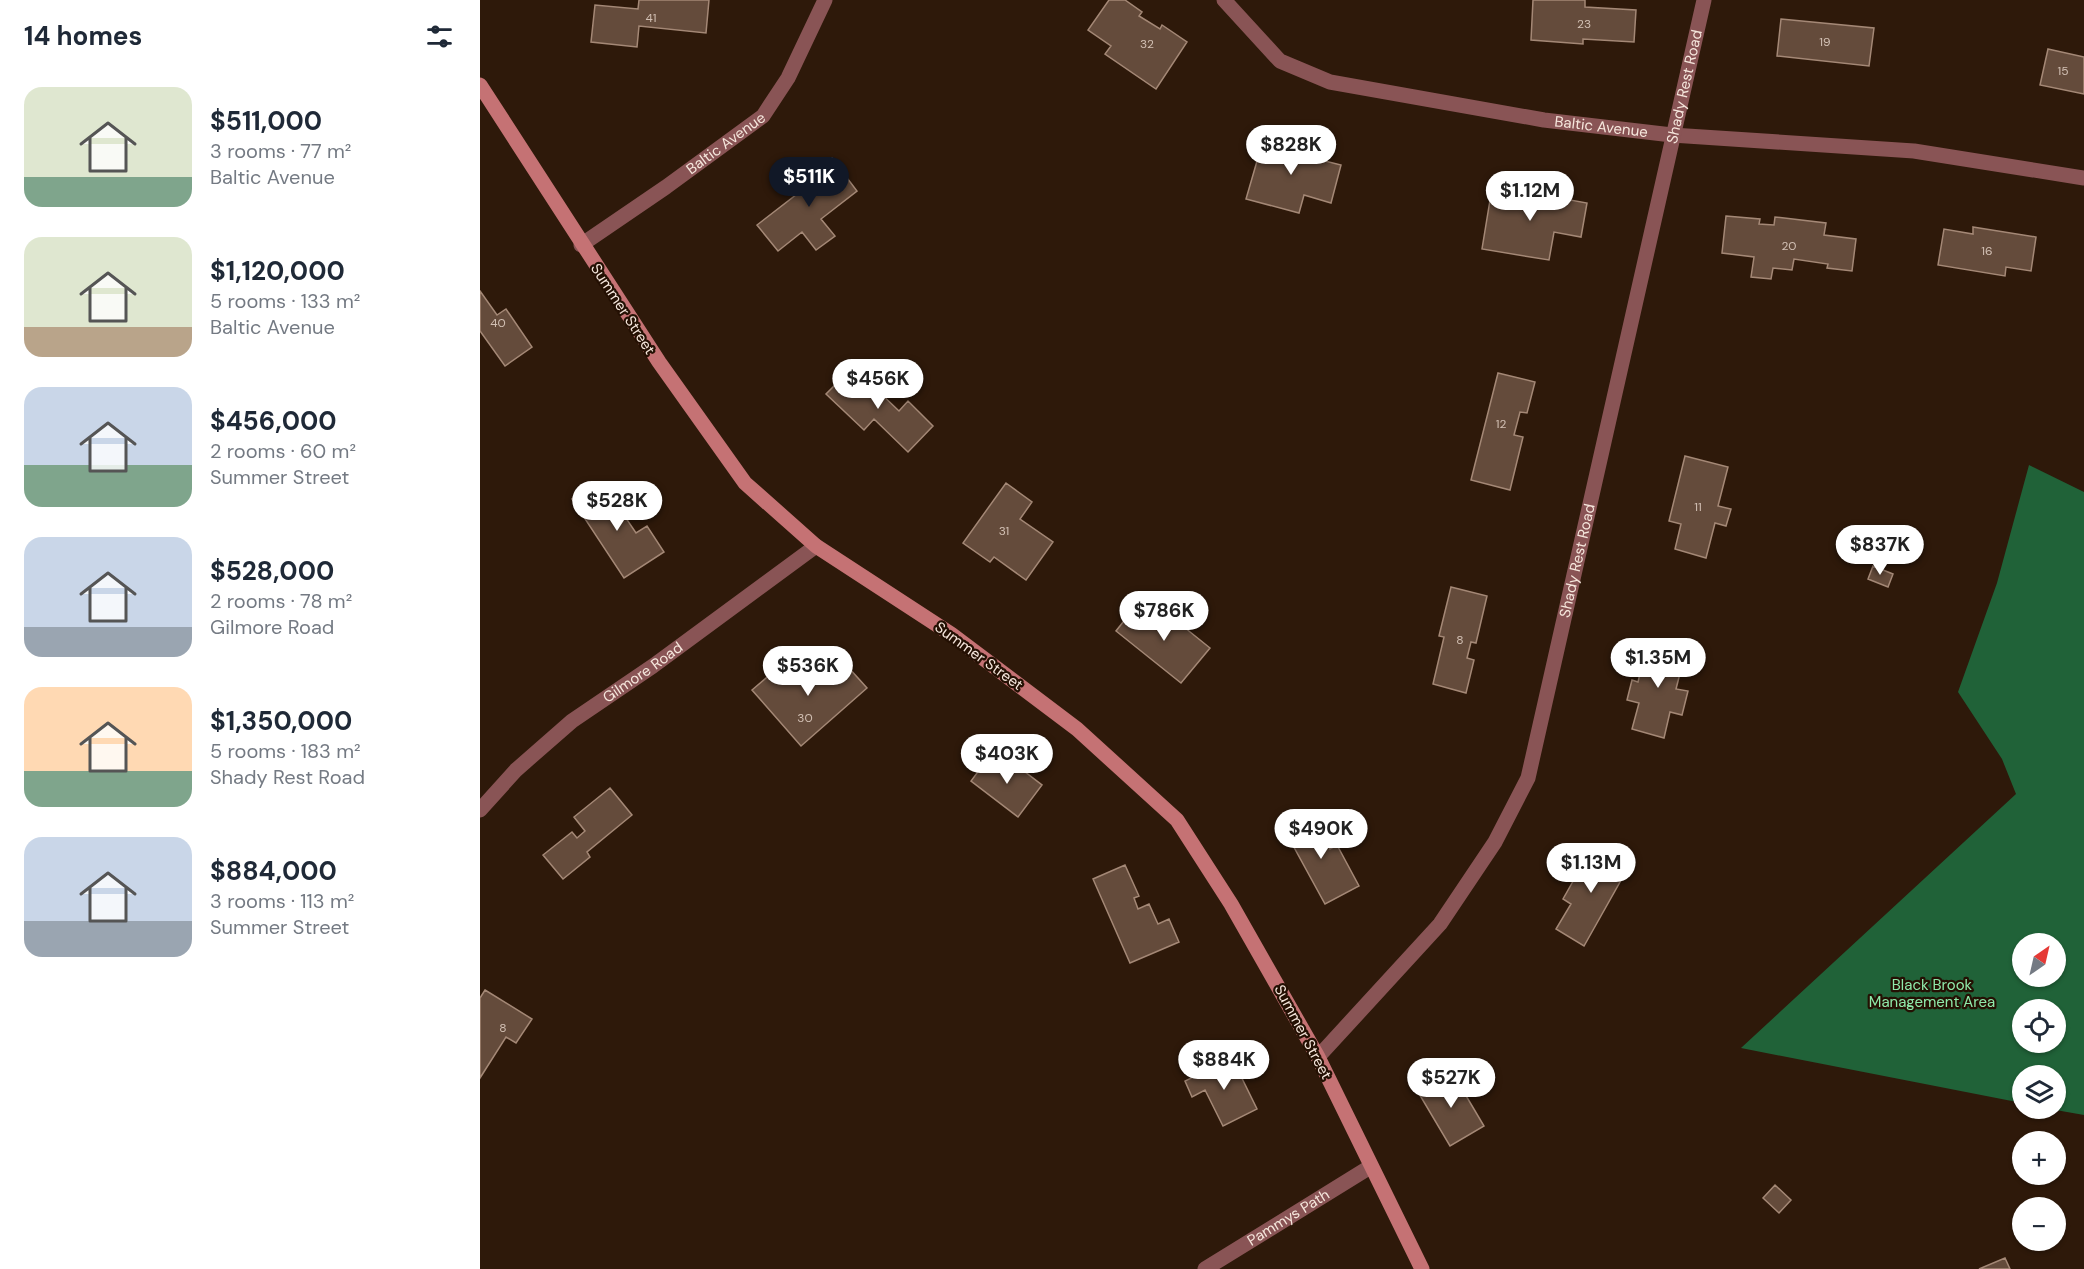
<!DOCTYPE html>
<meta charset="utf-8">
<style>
body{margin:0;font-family:"DM Sans",sans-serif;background:#f6f6f7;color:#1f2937;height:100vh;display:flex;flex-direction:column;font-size:22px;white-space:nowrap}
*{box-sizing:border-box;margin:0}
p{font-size:20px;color:#747a83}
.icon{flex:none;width:33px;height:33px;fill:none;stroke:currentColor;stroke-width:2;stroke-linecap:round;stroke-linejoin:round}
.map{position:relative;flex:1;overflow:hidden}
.panel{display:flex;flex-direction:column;background:#fff;width:480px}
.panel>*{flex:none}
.needle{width:39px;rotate:34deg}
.buttons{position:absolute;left:1532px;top:933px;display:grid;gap:12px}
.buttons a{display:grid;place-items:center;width:54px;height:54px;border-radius:50%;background:#fff;box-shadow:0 2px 4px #0004;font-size:30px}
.price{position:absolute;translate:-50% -51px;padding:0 14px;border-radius:21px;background:#fff;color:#222;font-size:20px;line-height:39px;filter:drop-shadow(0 2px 3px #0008)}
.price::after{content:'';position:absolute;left:50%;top:36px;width:18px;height:14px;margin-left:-9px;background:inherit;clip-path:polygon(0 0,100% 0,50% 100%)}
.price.on{background:#111827;color:#fff}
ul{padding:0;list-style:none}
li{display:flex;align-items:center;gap:18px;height:150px;padding:0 24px}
li span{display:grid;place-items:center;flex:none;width:168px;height:120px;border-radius:18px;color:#555}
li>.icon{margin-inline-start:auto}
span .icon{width:72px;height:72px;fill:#fffc;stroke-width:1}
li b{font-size:26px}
h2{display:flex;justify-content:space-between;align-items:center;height:72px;padding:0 24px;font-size:26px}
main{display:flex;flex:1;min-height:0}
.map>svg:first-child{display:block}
</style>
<main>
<section class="panel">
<h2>14 homes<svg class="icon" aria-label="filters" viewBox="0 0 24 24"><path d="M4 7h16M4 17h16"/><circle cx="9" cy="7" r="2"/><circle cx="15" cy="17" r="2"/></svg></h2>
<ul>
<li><span style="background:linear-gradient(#dfe7d0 75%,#7fa58c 0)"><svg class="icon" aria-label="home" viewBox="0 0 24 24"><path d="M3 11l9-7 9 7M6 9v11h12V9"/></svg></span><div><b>$511,000</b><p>3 rooms · 77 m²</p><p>Baltic Avenue</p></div></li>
<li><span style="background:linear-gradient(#dfe7d0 75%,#b9a48a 0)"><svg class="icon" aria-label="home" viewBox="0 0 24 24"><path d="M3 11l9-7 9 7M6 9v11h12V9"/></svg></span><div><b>$1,120,000</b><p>5 rooms · 133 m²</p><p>Baltic Avenue</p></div></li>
<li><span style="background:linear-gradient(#c9d6e8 65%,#7fa58c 0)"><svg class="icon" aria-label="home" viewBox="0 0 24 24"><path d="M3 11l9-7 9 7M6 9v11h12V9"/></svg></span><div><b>$456,000</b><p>2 rooms · 60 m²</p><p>Summer Street</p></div></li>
<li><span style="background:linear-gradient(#c9d6e8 75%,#9aa5b1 0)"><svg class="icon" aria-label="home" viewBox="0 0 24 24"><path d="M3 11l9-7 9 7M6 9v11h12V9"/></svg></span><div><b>$528,000</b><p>2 rooms · 78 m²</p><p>Gilmore Road</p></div></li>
<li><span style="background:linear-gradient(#ffd9b3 70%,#7fa58c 0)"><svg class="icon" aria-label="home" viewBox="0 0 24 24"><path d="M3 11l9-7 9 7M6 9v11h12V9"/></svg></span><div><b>$1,350,000</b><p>5 rooms · 183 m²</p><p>Shady Rest Road</p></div></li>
<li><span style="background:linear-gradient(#c9d6e8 70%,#9aa5b1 0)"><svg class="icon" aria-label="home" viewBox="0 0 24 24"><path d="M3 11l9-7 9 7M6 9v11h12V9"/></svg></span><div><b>$884,000</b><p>3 rooms · 113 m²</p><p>Summer Street</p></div></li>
</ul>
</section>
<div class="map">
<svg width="1604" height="1269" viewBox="0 0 1604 1269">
<rect width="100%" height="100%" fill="#2e190a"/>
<path fill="#206238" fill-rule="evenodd" d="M1549,465L1604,492V1115L1570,1109L1575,1108V1076H1542V1103L1261,1048L1536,794L1522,759L1478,692L1517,583ZM1542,944H1575V976H1542ZM1542,1010H1575V1042H1542Z"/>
<path fill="#644b3b" stroke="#a48876" stroke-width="1.5" d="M159,0H229L226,33L159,26L157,47L111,42L115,5L158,9Z
M629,0H645L662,12L659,16L680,29L682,25L707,42L676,89L625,54L631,46L608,30Z
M1053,0H1105V7L1156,10L1154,42L1103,39V44L1051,40Z
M1301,19L1394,28L1389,66L1297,56Z
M1568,49L1604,57V94L1560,85Z
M784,137L835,151L833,158L861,165L851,203L824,195L819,213L766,199Z
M352,158L377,191L341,219L355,236L336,250L322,232L298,251L277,225L317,194L314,189Z
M1043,187L1080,193L1079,198L1107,203L1101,237L1074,232L1069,260L1002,249L1012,188L1042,193Z
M1246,216L1280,219L1279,224L1294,225L1295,217L1346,223L1344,235L1376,239L1372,271L1347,268L1348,264L1314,259L1312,270L1293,268L1291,279L1271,277L1274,257L1242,253Z
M1493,227L1556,237L1551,271L1526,267L1525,276L1458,265L1464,229L1493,234Z
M0,291L17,315L26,309L52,347L25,366L0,331Z
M373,367L419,411L428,401L453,426L428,452L394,419L384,430L346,394Z
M1018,373L1055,382L1047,413L1040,412L1034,435L1043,437L1030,490L991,480Z
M1205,456L1248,467L1238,506L1251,509L1246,526L1235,523L1226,558L1195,549L1201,524L1189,521Z
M526,483L552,502L540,519L573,542L546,580L514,557L510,562L483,543Z
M115,484L125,500L131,496L156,533L167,526L184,552L144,578L92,499Z
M1393,566L1413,574L1408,587L1388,579Z
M971,587L1007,596L996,643L991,642L987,658L994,660L986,693L953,684L964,637L959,636Z
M658,603L682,624L689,615L730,648L701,683L636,631Z
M1168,640L1206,650L1196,689L1208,691L1202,715L1190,712L1184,738L1152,729L1159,703L1147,700L1152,680L1158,682Z
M359,657L387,688L321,746L272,690L308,659L329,683Z
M523,755L562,785L538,817L491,781L506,761L515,767Z
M130,788L152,815L107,852L110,857L83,879L63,855L92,832L97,838L105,831L94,817Z
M831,814L850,849L857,845L879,886L845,904L804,829Z
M1113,846L1149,866L1104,946L1076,929L1091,904L1083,899Z
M645,865L659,896L654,898L658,909L669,904L678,924L689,919L699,942L650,963L613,879Z
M5,990L52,1019L36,1043L26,1037L0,1078V998Z
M752,1058L777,1109L743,1126L725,1090L712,1097L705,1081Z
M972,1072L1004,1126L970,1146L938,1092Z
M1295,1185L1311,1200L1299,1213L1283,1198Z
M1525,1258L1530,1269H1499Z"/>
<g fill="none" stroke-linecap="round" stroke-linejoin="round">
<g stroke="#895455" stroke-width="15">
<path id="s1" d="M744,0L800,61L850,82L1064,120L1192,135L1434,151L1604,178"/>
<path id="s2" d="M101,245L186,187L283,116L308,78L345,0"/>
<path id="s3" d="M0,810L36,770L92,721L173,666L336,546"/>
<path id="s4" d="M838,1057L960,924L1015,842L1048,778L1224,0"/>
<path id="s5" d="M725,1269L890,1167"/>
</g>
<path stroke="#c57274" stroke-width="15" d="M0,85L179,362L265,483L336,546L471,634L597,729L697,820L751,904L838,1057L942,1269"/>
</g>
<g text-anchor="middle" stroke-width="4.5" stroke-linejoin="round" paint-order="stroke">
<g font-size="12" fill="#d2c0b4">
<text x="171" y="22">41</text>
<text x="1104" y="28">23</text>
<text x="1345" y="46">19</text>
<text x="667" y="48">32</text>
<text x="1583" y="75">15</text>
<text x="1309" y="250">20</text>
<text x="1507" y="255">16</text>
<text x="18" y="327">40</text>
<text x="1021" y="428">12</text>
<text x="1218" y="511">11</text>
<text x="524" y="535">31</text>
<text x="980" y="644">8</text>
<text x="325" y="722">30</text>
<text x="23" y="1032">8</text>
</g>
<g font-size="15" fill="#f6e7dd" stroke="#241003">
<text dy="5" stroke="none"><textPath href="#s4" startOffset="1060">Shady Rest Road</textPath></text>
<text dy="5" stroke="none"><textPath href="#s1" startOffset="412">Baltic Avenue</textPath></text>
<text dy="5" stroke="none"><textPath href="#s2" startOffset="177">Baltic Avenue</textPath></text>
<text transform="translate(143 309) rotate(57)" y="5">Summer Street</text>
<text dy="5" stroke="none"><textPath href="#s4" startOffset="574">Shady Rest Road</textPath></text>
<text transform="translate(499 656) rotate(36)" y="5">Summer Street</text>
<text dy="5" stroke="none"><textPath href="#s3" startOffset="214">Gilmore Road</textPath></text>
<text transform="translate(823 1032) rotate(62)" y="5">Summer Street</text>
<text dy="5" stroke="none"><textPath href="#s5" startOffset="98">Pammys Path</textPath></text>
</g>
<g font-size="15" fill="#8feaaa" stroke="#241003">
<text x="1452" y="990">Black Brook<tspan x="1452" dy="17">Management Area</tspan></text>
</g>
</g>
</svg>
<div class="buttons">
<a><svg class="needle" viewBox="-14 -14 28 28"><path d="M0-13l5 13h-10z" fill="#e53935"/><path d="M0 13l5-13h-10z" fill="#747a83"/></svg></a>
<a><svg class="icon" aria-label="locate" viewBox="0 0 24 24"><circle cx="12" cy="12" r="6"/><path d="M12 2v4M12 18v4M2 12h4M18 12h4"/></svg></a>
<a><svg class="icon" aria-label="layers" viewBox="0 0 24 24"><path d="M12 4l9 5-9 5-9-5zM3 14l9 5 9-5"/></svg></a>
<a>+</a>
<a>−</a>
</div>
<b class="price" style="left:811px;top:176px">$828K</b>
<b class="price on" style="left:329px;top:208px">$511K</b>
<b class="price" style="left:1050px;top:222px">$1.12M</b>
<b class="price" style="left:398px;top:410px">$456K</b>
<b class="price" style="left:137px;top:532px">$528K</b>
<b class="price" style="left:1400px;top:576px">$837K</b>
<b class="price" style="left:684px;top:642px">$786K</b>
<b class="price" style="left:1178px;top:689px">$1.35M</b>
<b class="price" style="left:328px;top:697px">$536K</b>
<b class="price" style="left:527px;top:785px">$403K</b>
<b class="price" style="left:841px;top:860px">$490K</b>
<b class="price" style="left:1111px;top:894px">$1.13M</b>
<b class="price" style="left:744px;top:1091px">$884K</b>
<b class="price" style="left:971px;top:1109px">$527K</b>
</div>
</main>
